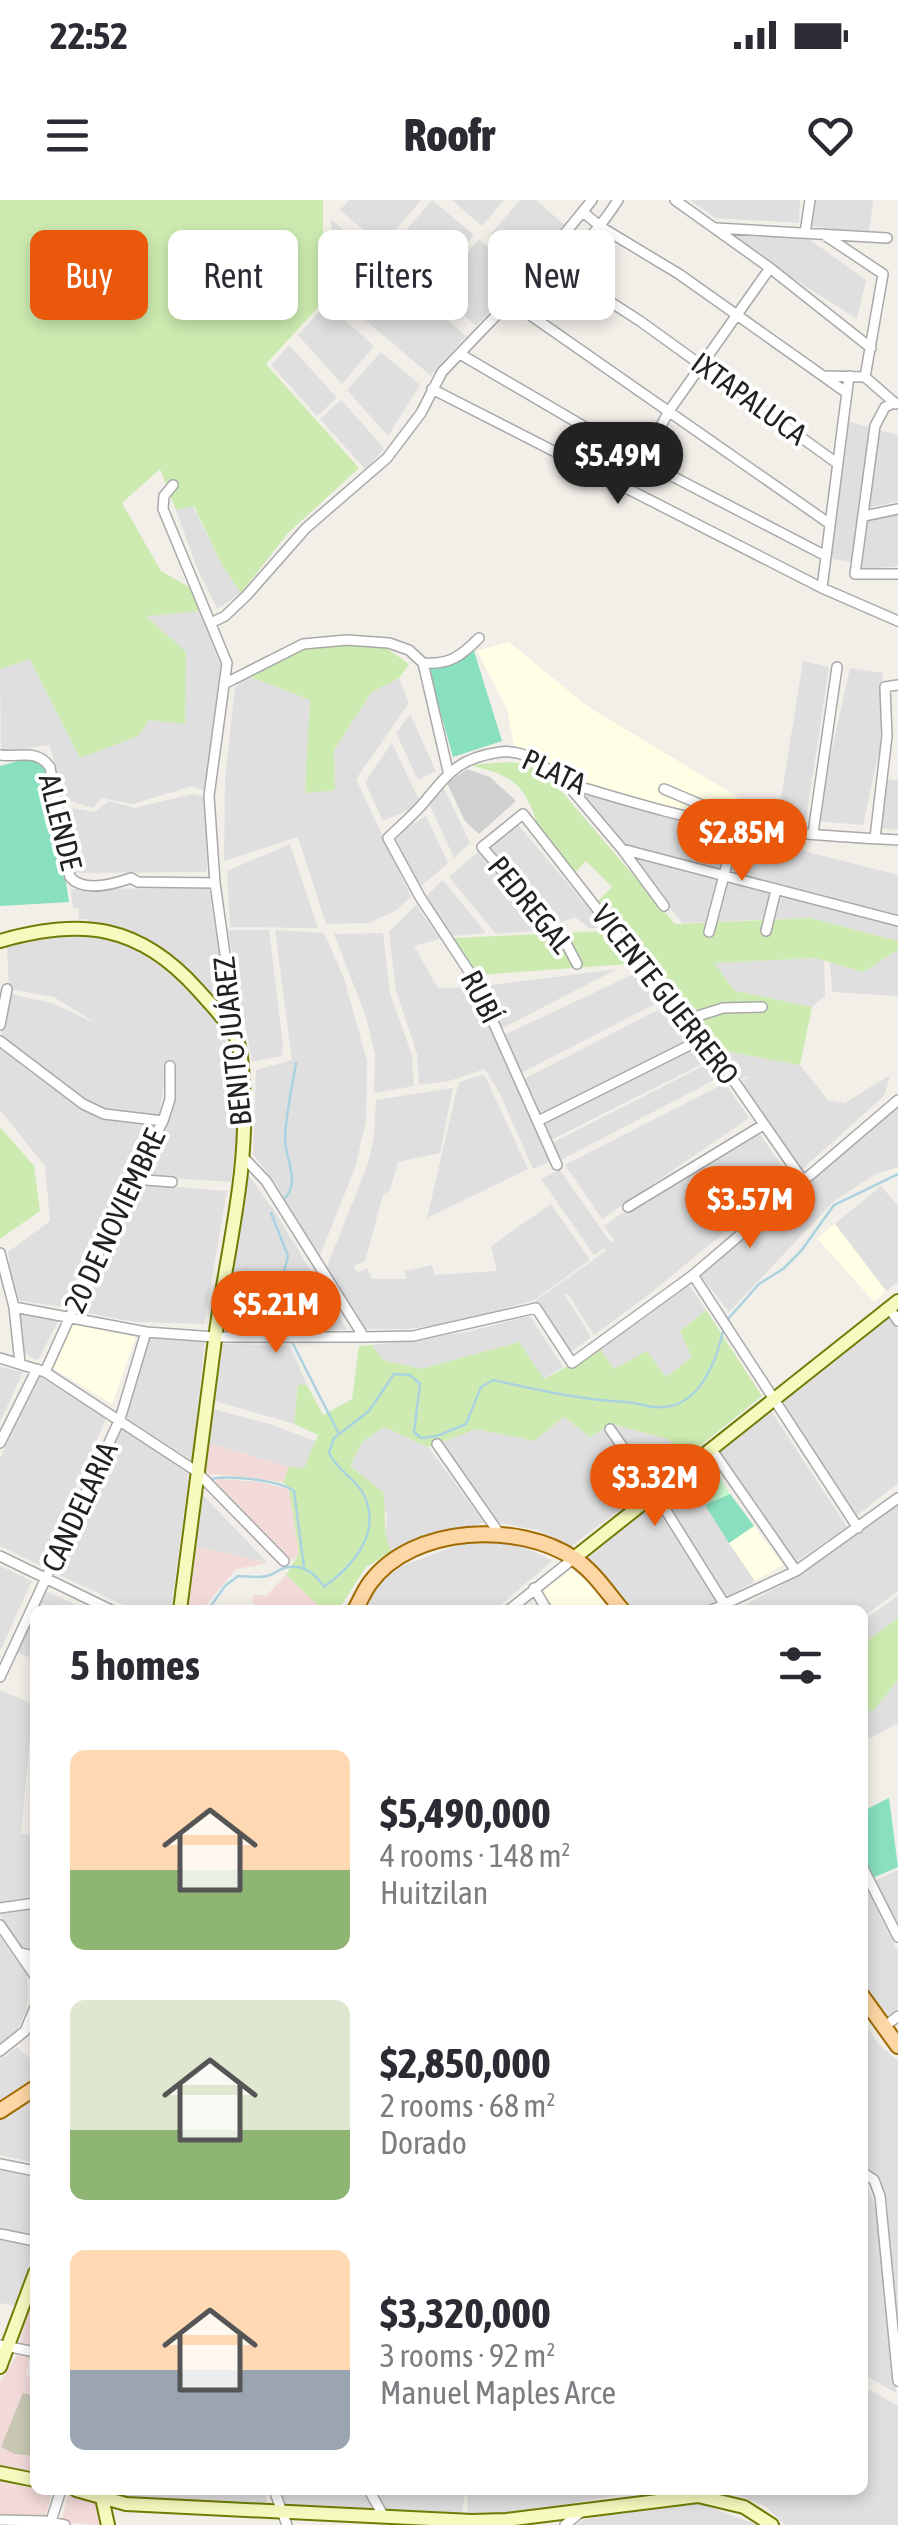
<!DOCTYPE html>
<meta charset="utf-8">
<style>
body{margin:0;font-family:"Asap Condensed",sans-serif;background:#f2f2f3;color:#2b2b33;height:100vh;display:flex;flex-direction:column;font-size:38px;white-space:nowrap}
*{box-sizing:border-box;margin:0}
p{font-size:32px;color:#7c7c81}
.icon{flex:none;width:55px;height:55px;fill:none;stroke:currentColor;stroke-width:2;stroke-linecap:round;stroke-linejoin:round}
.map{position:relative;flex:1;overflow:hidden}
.sheet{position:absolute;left:30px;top:1405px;width:838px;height:890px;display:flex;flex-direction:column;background:#fff;border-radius:15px;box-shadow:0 5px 15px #0003}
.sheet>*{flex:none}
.hud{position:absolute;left:30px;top:30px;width:840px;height:90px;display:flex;gap:20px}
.price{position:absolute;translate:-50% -85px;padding:0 22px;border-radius:35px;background:#ea580c;color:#fff;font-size:32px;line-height:65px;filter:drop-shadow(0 2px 5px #0008)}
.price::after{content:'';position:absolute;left:50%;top:60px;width:30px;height:22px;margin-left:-15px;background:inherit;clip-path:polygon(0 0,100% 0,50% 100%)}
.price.on{background:#222;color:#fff}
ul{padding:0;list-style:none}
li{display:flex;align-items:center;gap:30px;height:250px;padding:0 40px}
li span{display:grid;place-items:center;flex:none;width:280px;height:200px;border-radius:15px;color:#555}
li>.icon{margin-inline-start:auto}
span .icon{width:120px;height:120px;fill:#fffc;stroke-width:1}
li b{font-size:42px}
h2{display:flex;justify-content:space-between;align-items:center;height:120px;padding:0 40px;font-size:42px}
.tag{padding:0 35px;border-radius:15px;background:#fff;box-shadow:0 5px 15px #0003;font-size:35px;line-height:90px}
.tag.on{background:#ea580c;color:#fff}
.status{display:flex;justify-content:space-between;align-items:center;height:70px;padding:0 50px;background:#fff;direction:ltr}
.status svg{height:28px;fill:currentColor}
header{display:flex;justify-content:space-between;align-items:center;height:130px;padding:0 40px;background:#fff;font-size:45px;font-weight:800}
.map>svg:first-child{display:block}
</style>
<div class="status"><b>22:52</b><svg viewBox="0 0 49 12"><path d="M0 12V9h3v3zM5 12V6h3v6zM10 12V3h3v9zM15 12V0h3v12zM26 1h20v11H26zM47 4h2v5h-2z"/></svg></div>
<header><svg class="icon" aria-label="menu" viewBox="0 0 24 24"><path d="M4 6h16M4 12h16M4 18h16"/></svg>Roofr<svg class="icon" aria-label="heart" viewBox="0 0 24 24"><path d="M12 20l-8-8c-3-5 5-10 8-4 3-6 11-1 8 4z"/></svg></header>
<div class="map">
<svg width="898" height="2325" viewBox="0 0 898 2325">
<rect width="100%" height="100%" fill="#f2efe9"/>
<path fill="#e0dfdf" d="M349,0H421L382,46L340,10Z
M432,0L474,35L429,87L388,51Z
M452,0H504L482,26Z
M520,0H536L567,27L533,68L491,34Z
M690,0H800L799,23L715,18Z
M812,0H873L869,33L810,26Z
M331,19L373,54L337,96L335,94Z
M722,33L806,37L866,80L857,119Z
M479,39L523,77L476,126L434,90Z
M379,60L466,136L431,176L343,101Z
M326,104L374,146L342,184L298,135Z
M289,145L337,198L317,216L271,165Z
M381,152L420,185L388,236L347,190Z
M341,200L384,248L366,270L320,219Z
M844,220L869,227L851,362L821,357Z
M878,230L898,235V301L869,308Z
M193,306L222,365L241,393L217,409L195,363L176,310Z
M898,312V366L861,370L868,320Z
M202,411L221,444L224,470L219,484L205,591L192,586L133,604L102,598L93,608L67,600L49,545L1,552L0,469L30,459L80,557L145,415Z
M803,461L829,467L806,620L778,618Z
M850,468L883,473L880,547L863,625L816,621Z
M248,476L310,500L306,593L372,492L399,478L409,503L356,579L411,697L395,711L369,723L326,724L298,637L224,661L225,579L235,487Z
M410,514L436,571L418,580L396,533Z
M392,543L421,604L383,621L365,582Z
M887,579L898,580V630L878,628Z
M442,584L470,643L454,658L424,592Z
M581,593L731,632L721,672L622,646Z
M192,594L206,597L207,672L76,673L67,607L94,612L109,601L135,608Z
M426,616L448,663L418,689L391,638Z
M515,621L605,728H589L575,717L552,726L485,645Z
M738,634L898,675V718L728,673Z
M290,644L318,728L230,727L227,671Z
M480,650L546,730L496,734L449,677Z
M629,655L719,678L708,722L682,723Z
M443,680L486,733L453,736L423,699Z
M726,680L775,693L768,719L715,722Z
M209,688L229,819L184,765L157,744L118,728L88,723L87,719H79V708H73L71,689Z
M782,695L898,725V741L810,718L775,719Z
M416,705L440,739L414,746L438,788L475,787L552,961L533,969L500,894L485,869L449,881L419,885L417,854L396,791L389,732Z
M228,730H269L283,844L282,856L252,862Z
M275,730L324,733L344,778L367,861L366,921L355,968L319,1058L276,984L253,954L256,870L292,860Z
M383,733L390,793L412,855L414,886L374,893L375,854L366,817L334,734Z
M69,736L99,737L132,747L179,780L209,810L222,831L234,865L239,912L231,982L138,976L170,911L175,861H167L159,917L102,912L0,840L10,794L52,803L97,824L54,797L9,789L7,746L43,737Z
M898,750V796L832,792L830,762L863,772Z
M817,758L824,760L825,796L812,807L735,791L713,763Z
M617,769L501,829L482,786Z
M638,772L663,800L521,873L504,835Z
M667,805L693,838L540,917L524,879Z
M697,843L710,860L551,940L543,923Z
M0,848L100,917L152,923L64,1107L14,1100L8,1052L50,1021L45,966L0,910Z
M719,850L800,865L828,900L845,903L890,875L884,896L800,971L753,907L756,904L741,882L749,876L739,879Z
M711,862L722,876L559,961L552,943Z
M484,874L528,969L427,1018L457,889L460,882Z
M725,883L749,918L602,1019L565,965Z
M453,888L440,953L398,962L390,990L383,995L365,1061L354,1066L357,1072L367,1068L372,1079H406L405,1071L432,1065L435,1075L497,1071L491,1046L551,1004L590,1060L534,1100L507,1108L446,1124L408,1129H364L326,1069L368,964L374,936L376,900Z
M898,900V967L876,974L834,1001L729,1112L699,1074Z
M759,933L790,978L651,1093L594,1135L568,1094L565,1095L591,1137L569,1153L535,1101L606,1051L604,1048L594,1055L541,979L560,970L611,1043L614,1040L604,1026L643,998L647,1003Z
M246,972L275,1012L347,1130L222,1128Z
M136,984L227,991L204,1124L136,1122L76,1111Z
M881,986L898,1006V1082L886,1091L835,1024Z
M686,1080L706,1110L680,1131L692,1157L666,1178L614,1169L600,1149Z
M886,1112L898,1130V1283L855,1317L781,1200Z
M19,1113L61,1116L38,1160L23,1153Z
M530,1116L563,1167L543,1179L519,1142L421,1169L383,1160L372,1145L466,1132Z
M146,1138L205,1141L192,1260L122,1215Z
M221,1144L290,1146L307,1185L298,1186L294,1224L215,1201Z
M0,1167L23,1172L0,1222Z
M40,1177L106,1219L41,1366L0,1346V1258Z
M213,1209L270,1224L318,1242L304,1268L289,1267L209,1243Z
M771,1211L847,1327L793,1364L716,1253Z
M564,1217L590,1237L605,1228L644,1292L571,1346L537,1330L499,1323L442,1241L476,1229L534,1241Z
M611,1224L668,1239L685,1258L654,1285Z
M121,1225L189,1275L171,1410H134L53,1372Z
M384,1227L428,1247L484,1322L392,1352L385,1341L387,1314L350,1266L362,1242Z
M710,1259L720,1278L699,1296L755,1381L726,1398L663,1295Z
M201,1293L268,1363L195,1346Z
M654,1301L716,1401L699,1410H634L587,1358Z
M898,1301V1391L863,1417L862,1410H735L795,1378Z
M491,1341L523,1346L552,1361L495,1410H360L385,1379L402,1366L463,1343Z
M0,1366L32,1381L0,1451Z
M44,1390L87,1410H36Z
M898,1396V1418L863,1444L862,1421Z
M35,1411V1460L17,1452Z
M898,1480V1523L863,1542L862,1513L874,1510Z
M0,1490L33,1504L21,1633L35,1636V1700L0,1705Z
M898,1670V1731L872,1682Z
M862,1680L898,1752V1808L885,1818L863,1781Z
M35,1708V1751L19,1746L0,1715Z
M0,1736L27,1775L28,1792L26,1811L16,1832L0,1843Z
M862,1820L879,1844L898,1861V2150L887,2006L882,1991L863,1968Z
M17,1847L35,1863V1876L0,1901V1857H5Z
M35,1900V1963L0,1955V1919Z
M0,1970L35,1978V2038L0,2030Z
M868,1988L879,2017L896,2193L863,2174L862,2013Z
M0,2038L35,2045L16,2106L0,2103Z
M863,2186L898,2206V2325H785L765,2306L727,2290H862Z
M100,2290H265L268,2309L128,2298Z
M280,2290H364L376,2307V2314L288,2309Z
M374,2290H465L462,2316L388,2312Z
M468,2290H644L507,2315L467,2316Z
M681,2300L701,2304L758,2325H575L585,2319Z"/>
<path fill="#f2dad9" d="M209,1243L289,1267L283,1282L215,1274L204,1277Z
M218,1279L259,1282L289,1289L299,1353L293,1361L211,1285Z
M195,1346L268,1363L236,1369L202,1410H187Z
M286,1375L323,1410H260L252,1402L254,1394L266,1396Z
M35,2088V2148L20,2142Z
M17,2154L30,2156L26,2176L33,2177L29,2195L23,2194L15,2251L35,2256V2274L0,2266V2182Z
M0,2282L49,2291L52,2294L44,2320L0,2317Z
M68,2295L99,2304L102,2325L61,2322Z"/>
<path fill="#ffffe5" d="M509,442L587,506L738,597L720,620L588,586L514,545L507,509L477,451Z
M835,1024L886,1091L874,1102L817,1038Z
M69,1124L136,1137L112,1204L49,1166Z
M754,1326L783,1365L755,1381L729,1343Z
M572,1369L588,1383L610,1410H554L543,1391Z"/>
<path fill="#d0d0d0" d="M467,569L490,577L516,601L479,634L465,621L447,583Z"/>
<path fill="#c7c7b4" d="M23,2193L35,2196V2256L15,2254L1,2247Z"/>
<path fill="#cdebb0" d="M0,0H323V102L266,164L359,268L288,333L241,393L222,365L194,306L176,310L160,269L122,303L161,371L191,388L202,411L146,416L186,452L185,524L149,520L138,536L80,558L30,459L0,469Z
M301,444L382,445L409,464L399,478L372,492L334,550L335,590L305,593L310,500L248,476Z
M507,562L527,564L551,579L675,724L810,718L898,741V750L863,772L816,758L714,763L735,791L812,807L800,865L719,850L595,704L612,687L586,661L572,676L536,629C537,619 534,614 530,605C518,576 496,572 469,565Z
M603,731L629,764L478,775L454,738Z
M0,927L34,966L40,1011L0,1039Z
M706,1110L762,1196L685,1258L668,1239L611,1224L590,1237L564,1217L534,1241L476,1229L428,1247L384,1227L362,1242L350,1266L383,1292C387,1312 381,1335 392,1352L366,1367L338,1410H323L286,1375L299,1353L289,1289L283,1282L289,1267L304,1268L318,1235L294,1224L298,1185H307L323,1215L352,1199L359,1146L372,1145L383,1160L421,1169L519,1142L544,1179L600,1149L614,1169L647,1151L666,1177L692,1157L680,1131Z
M898,1418V1480L874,1510L863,1513V1444Z"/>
<path fill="#c8facc" d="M720,1278L730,1294L705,1305L699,1295Z"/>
<path fill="#88e0be" d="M474,451L502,541L453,557L428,468Z
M30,558L40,561L49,572L69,702L0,706V566Z
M730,1294L754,1326L729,1343L705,1305Z
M889,1598L898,1667L868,1680L863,1664V1611Z"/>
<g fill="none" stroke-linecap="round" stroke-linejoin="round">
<path stroke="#aad3df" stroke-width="2.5" d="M283,1000C302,982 285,960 285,938C286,913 292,887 296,863
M271,1013L288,1056L282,1080L286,1124
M728,1119L759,1084L783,1069L801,1051L834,1005L898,974
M292,1142L339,1234
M207,1280C225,1274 279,1280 294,1291L304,1367
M208,1410L225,1386L238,1376C248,1376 260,1379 270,1375C274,1374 280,1369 284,1368C302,1363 315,1373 324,1387C353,1366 382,1333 364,1295C356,1278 337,1271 329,1253L334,1238L369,1211L394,1174L410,1175L420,1184L414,1232L421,1238L437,1236L466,1224L481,1187L493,1180C538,1190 580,1200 626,1202C636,1202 646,1207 657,1207C698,1210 716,1163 723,1131"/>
<g stroke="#a9a9a9" stroke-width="12">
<path id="street" d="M675,0L770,68L871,148
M583,12L601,27L679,74L847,193
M716,28L887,38
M805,33L810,0
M823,34L883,74L865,177
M559,69L640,121L838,264
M511,100L526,112C553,71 592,42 618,0
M526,112L830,324
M460,154L643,261L826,356
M823,176L865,177L896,204
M432,189L822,388L898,421
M894,203L885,207L875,226L855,374H898
M173,285L164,296L163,309L227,463L209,596L215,683L236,833
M627,289L669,211L770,68
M864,316L898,309
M822,388L849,176
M211,423L225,416L247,395L306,328L387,258L421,213L442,172L511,100L592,0
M423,463L448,571
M423,463C450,465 461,456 479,438
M226,483L303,444L347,440L389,443L409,450L423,463
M0,555C19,558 36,548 50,567L70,677C84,693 114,684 131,678L138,682L215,683
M567,584L622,649L664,706
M664,589L749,625
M813,633L837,467
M875,638L887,536L885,487L898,485
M622,649L898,721
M766,731L776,690
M709,732L737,626
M577,764L567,745L482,647L523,614L673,806L718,858L802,979
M685,820L723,808L762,807
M0,825L7,789
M0,841L83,904L104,914L163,921
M538,921L702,839
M244,958L266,981L364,1137
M557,965L474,779L420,697L388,638C400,626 415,614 426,600C450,571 460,558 500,552C534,548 548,576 574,585C628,601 682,618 738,626C790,634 845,637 898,640
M132,979L172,982
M628,1007L763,925
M0,1053L14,1107L20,1163
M693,1075L858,1328
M14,1107L146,1132L215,1137H364L413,1136L536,1108L572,1163L693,1075L898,900
M889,1108L898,1121
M0,1158L45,1172L196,1271L284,1361
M45,1172L132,979L163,921L170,899V866
M610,1229L655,1293L728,1410
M0,1243L37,1169
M437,1244L499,1333
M712,1250L796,1371
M0,1356L111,1410
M534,1388L547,1410
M509,1410L574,1358
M712,1410L796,1371L898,1298
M0,1477L120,1219L146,1132
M862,1666L898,1737
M0,1708L35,1703
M0,1725L35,1776
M20,1753L35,1756
M883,1828L898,1816
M0,1851L25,1831L35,1807
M0,1964L35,1971
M862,1972L874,1980L880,1996L898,2181
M0,2034L35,2041
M0,2145L35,2152
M274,2290L287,2325
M369,2290L384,2317
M0,2320L44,2321L65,2325
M51,2321L61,2290
M565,2325L582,2311"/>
</g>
<g stroke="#707d05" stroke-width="16">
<path id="secondary" d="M0,741C82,717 140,725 198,790C211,805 228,821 236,838C242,851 242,869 243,883C250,970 226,1053 215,1139C203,1229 191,1319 180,1410
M574,1358L898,1101
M0,2167L35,2073
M0,2273L35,2280
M76,2290L126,2304L472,2321L506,2320L698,2296L744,2307L772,2325
M102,2298L108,2325"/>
</g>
<g stroke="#a06b00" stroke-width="18">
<path id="primary" d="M355,1410C360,1401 364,1391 370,1383C413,1325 519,1321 575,1359C594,1372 607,1392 622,1410
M862,1796L898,1846
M0,1911L35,1888"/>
</g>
<use href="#street" stroke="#fff" stroke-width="9"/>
<use href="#secondary" stroke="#f7fabf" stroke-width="12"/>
<use href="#primary" stroke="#fcd6a4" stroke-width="14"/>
</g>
<g text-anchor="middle" stroke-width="8" stroke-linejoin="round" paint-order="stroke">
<g font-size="30" fill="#222" stroke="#fff">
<text transform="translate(749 199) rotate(36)" y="10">IXTAPALUCA</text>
<text transform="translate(554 572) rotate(25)" y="10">PLATA</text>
<text transform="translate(60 622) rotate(76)" y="10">ALLENDE</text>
<text transform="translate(530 705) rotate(51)" y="10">PEDREGAL</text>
<text transform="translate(665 795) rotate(52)" y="10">VICENTE GUERRERO</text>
<text transform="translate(481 797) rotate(63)" y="10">RUBÍ</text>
<text transform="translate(233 841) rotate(-96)" y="10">BENITO JUÁREZ</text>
<text transform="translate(115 1021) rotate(-65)" y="10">20 DE NOVIEMBRE</text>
<text transform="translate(80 1307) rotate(-65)" y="10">CANDELARIA</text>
</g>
</g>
</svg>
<b class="price on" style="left:618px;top:307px">$5.49M</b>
<b class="price" style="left:742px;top:684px">$2.85M</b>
<b class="price" style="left:750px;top:1051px">$3.57M</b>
<b class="price" style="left:276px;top:1156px">$5.21M</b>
<b class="price" style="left:655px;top:1329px">$3.32M</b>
<div class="hud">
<a class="tag on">Buy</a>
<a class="tag">Rent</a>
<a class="tag">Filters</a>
<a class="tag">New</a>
</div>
<section class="sheet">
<h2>5 homes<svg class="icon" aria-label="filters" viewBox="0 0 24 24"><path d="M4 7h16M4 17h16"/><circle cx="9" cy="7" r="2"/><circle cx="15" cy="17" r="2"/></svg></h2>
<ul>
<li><span style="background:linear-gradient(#ffd9b3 60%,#8fb573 0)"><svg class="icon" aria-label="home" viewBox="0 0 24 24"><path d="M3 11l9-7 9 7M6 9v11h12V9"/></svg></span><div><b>$5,490,000</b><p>4 rooms · 148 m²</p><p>Huitzilan</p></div></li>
<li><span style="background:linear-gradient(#dfe7d0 65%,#8fb573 0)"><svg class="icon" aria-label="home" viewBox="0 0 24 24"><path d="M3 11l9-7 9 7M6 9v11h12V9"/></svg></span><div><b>$2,850,000</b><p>2 rooms · 68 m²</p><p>Dorado</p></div></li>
<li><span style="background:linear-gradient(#ffd9b3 60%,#9aa5b1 0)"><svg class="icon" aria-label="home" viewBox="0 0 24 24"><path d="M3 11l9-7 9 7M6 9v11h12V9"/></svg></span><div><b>$3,320,000</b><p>3 rooms · 92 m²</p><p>Manuel Maples Arce</p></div></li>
</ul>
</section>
</div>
